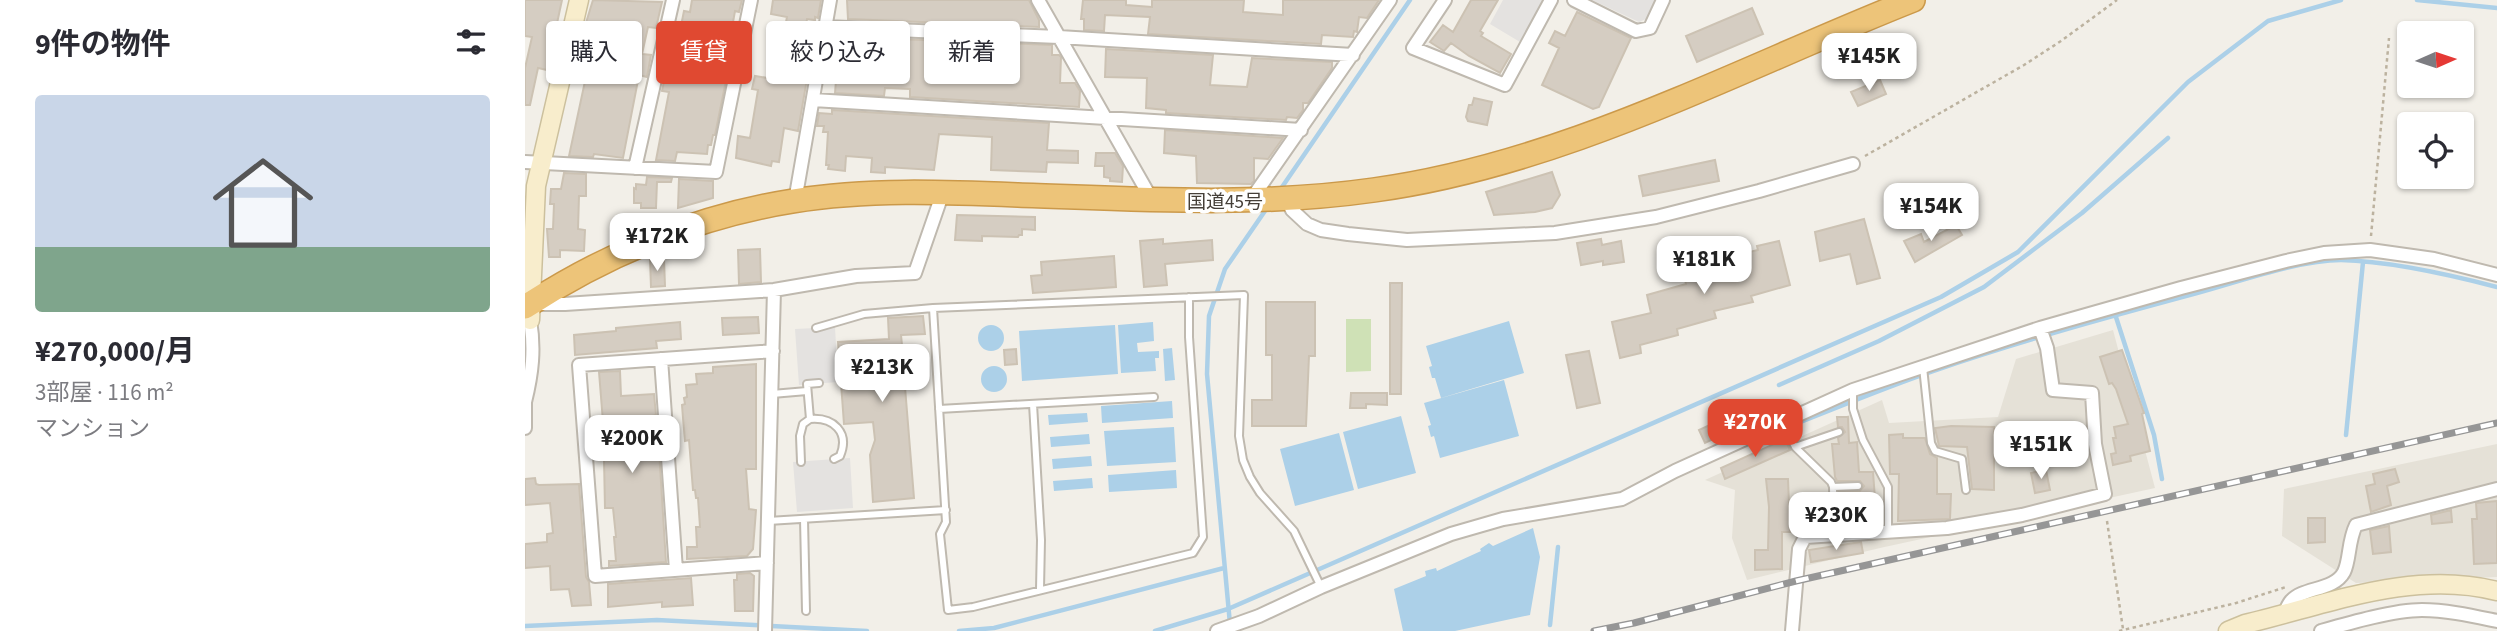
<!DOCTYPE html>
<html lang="ja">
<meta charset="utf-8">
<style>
body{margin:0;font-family:"Source Sans 3","Noto Sans JP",sans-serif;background:#f2f2f3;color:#2b2b33;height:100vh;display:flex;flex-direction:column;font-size:26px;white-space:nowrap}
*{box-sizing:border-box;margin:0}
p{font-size:23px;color:#7c7c81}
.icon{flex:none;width:38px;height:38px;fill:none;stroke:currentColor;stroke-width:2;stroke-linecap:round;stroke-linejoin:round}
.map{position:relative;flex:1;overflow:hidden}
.side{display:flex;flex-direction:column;background:#fff;width:525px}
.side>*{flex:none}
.guide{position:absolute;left:21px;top:21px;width:665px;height:63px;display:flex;gap:14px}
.needle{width:46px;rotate:87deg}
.buttons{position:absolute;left:1872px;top:21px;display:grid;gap:14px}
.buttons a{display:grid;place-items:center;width:77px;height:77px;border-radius:7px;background:#fff;box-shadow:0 2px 5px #0004;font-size:35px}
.price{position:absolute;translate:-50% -60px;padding:0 16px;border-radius:14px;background:#fff;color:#222;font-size:23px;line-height:46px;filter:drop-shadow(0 2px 4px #0008)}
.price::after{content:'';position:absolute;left:50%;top:42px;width:21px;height:16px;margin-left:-10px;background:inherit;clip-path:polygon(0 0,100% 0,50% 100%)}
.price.on{background:#e04931;color:#fff}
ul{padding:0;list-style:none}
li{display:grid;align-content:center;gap:14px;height:371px;padding:0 35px}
li span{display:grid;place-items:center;height:217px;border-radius:7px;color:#555}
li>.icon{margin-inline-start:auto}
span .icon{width:126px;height:126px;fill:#fffc;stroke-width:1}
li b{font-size:30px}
h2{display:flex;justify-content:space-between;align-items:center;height:84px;padding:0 35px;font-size:30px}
.chip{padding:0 24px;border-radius:7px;background:#fff;box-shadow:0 2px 5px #0004;font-size:24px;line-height:63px}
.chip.on{background:#e04931;color:#fff}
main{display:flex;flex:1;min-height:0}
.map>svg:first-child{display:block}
</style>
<main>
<section class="side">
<h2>9件の物件<svg class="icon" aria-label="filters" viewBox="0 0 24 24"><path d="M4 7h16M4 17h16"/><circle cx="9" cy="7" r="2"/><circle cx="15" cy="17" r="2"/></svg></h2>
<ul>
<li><span style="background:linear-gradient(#c9d6e8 70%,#7fa58c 0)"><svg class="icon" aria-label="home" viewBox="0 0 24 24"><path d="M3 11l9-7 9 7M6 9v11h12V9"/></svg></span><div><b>¥270,000/月</b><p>3部屋 · 116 m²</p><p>マンション</p></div></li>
</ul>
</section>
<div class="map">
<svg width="1972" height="631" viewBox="0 0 1972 631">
<rect width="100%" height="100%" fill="#f2efe8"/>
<path fill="#e5e1d7" d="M1588,330L1630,488L1355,548L1222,580L1207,538L1210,490L1180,480L1357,400L1364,423L1473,417L1491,359Z
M1972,444V577L1831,583L1757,536L1759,489Z"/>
<path fill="#cfe1b6" d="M821,319H846V371L821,372Z"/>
<path fill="#e4e2e0" d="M978,0H1018L995,42L965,24Z
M1067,0H1130L1121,19L1114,22Z
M310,327L313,382L274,385L270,329Z
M325,458L328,508L272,512L268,462Z"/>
<path fill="#acd0e8" d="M984,321L999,373L916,398L910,378H907L904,367L907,366L901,346Z
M628,322L629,341L612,343L613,352L634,351V358H630L631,371L596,373L593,325Z
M453 338a13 13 0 1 1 26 0a13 13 0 1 1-26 0Z
M590,325L593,374L497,381L494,331Z
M647,348L650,380L640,381L638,349Z
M456 379a13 13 0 1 1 26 0a13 13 0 1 1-26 0Z
M979,380L994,436L915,458L909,436L906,437L903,426L906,425L899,403Z
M647,401L648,418L577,423L576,406Z
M562,413L563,422L524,425L523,415Z
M876,416L891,473L833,489L818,432Z
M649,427L651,462L582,466L579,431Z
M814,433L829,490L770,506L755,449Z
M564,434L565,444L526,447L525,437Z
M566,456L567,466L528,469L527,459Z
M651,470L652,488L584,492L583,475Z
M567,478L568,488L529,491L528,481Z
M1008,528L1015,557L1005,615L930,631H878L869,589L901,576L900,571L911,568L912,571L956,551L955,549L964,543L968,546Z"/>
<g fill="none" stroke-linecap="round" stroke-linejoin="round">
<path stroke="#acd0e8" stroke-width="4.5" d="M1892,0L1972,8
M755,190L885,0
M1590,314L1629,435L1637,479
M1254,385L1354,341L1459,287L1557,213L1643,138
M1270,424C1316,406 1361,387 1408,371C1495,341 1583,317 1672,293C1713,282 1774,260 1816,260C1863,261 1926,275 1972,287
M1821,435L1838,262
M705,624L682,374L684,316L700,269L742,208
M1025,625L1033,547
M0,626L132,620L342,631
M434,631L469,628L699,568
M630,631L703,609L1416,297L1493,252L1663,82L1743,21L1816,0"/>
</g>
<path fill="#d5cdc2" stroke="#ccc2b3" stroke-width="2" d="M0,0H37L22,70L13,68L5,105H0V68L7,37L0,36Z
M68,0L137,2L131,28L123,27L117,54L126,55L122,77L114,75L98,158L69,154L68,157L44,156L65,58L57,56L63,27L60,26Z
M167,0H217L214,12L210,11L203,50L207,51L190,135H188L186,145H183L182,154L152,152L150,161L131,160L144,92L137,91L139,81L141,69L147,71L159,11L165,12Z
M248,0H296L293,18L290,17V20L282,19L276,52L256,48L262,17L246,14Z
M322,0H504L514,20V27L323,19Z
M558,0H601V5L627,7V0H719L718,12L758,15V0H854L842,18L834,17L832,32L829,31L828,37L797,35L796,44L623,34L625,17L580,15L579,31L559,30V19H556Z
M946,0H973L955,31L958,33L956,36L986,54L975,73L944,56L926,43L919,51L905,42L918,25L928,32Z
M1227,8L1238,34L1172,62L1161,36Z
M1052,12L1106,38L1074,107L1068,109L1017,85L1034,48L1024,43L1030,31L1040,36Z
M322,37L527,45V55H534L536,57L535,83H550L555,91L554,107L385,97V89L360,88L359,96L310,93L312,68L317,69L318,39H322Z
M581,49L688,55L685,85L722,87L727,58L807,62V68L783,103H778V110L772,118L762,117L761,120L641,113V110L621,108L622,78L580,77Z
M273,53L286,56L273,131L259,128L254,162L247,161L246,166L211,158L213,136L225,138L233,90L227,89L230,76L267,82Z
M1355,80L1361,94L1333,106L1326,92Z
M949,98L967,102L962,125L943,121L941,117L944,105H947Z
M307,110L524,123L522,150L553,151V163L522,162L521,172L466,170L467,137L414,134L409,170L360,167V173L346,172L347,158L321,156L320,171L303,169L304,165H301L303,132H298L299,126H292L294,113L307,114Z
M640,130L758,138L743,159L729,158V181L726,184L672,183L671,156L639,153Z
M571,153H590L598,166L597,182L585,181V178L579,177V166H570Z
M1190,160L1194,181L1118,196L1114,176Z
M1027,172L1035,195L1027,208L1010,212L969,215L961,192Z
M39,173L61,174V196H54L53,229L60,230L59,251L35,250V257H24L22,229H28L29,204H25L26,189H36Z
M122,177L147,178L146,182H132L131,208H116V203H109V188L111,189V184L121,185Z
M154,179L188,181V198L153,208Z
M432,215L510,217V230L497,229V235H494L493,237L457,236V241L430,240Z
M1339,219L1355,278L1332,284L1325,254L1295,261L1290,232Z
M1431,225L1437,235L1390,262L1379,241L1396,234L1399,242Z
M638,239V244L687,240L688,260L640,264L642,285L619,287L615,241Z
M1076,239L1077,245L1096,241L1099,262L1078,265V261L1056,265L1052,243Z
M1254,241L1265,285L1226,296L1228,302L1189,311L1191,318L1152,329L1153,335L1115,345L1116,353L1095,358L1087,322L1126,313L1122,295L1161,284L1157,268L1233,250L1232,246Z
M235,249L236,282L214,284L213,250Z
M589,256L591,287L508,293L506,276L517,275L516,262Z
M125,259H139L140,286L126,287Z
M865,283H877L876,394H865Z
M741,302H790V356H784L781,426H727V400H747V355H741Z
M398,316L400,334L376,335L379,365H383L385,386L380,387L389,498L348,502L345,455L350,440L348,422L319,424L313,342L364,339L363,318Z
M233,317L234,333L198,335L197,318Z
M155,322L156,339L131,341L132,348L50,355L49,335L91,331V328Z
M491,349L492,364L480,365L479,350Z
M1597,350L1619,413L1617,414L1625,451L1605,456L1606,461L1588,465L1586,454L1591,453L1588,438H1591L1589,427L1603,424L1591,389L1587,383L1584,384L1575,357Z
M1064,351L1075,403L1052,408L1041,355Z
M231,364V469H221L224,509L231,510L228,549L222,556L162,559V547H172L171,527H175L173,498H171L170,490H168L164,440L160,441L158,418L157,405L160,404L159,398L162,397L161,385L172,384L171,374L188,373V367Z
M95,371L96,396L129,394L131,415L120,418L122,450H134L141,562L84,566V561H91L89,537H91L88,508H80L79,459H81L74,372Z
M826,393H862V405L841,404V408H825Z
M1226,406L1232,418L1180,443L1174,430Z
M1312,417H1323L1324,443L1332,442L1334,472H1348L1350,499L1335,500L1334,525L1316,526L1314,492H1334L1339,486L1335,481H1312L1310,477L1307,444H1314L1313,438L1320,432L1317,427H1313Z
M1426,426L1469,427V490L1447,489L1442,447L1414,446L1410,428Z
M1378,434V438H1400L1405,454L1412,458V494H1426L1425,519L1373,521L1374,474H1365L1364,435Z
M1260,439L1265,450L1200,479L1196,468Z
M1870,469L1874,482L1862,486L1866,505L1846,512L1841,486L1850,484L1848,474Z
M1521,470L1525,490L1510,493L1506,473Z
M10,478L11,484L14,485L54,484L61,577L64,582L66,605L47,606L44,589L26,590L25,566L0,568V544L22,542V534L28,533L25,503L0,505V479Z
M1241,479H1263L1265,532H1257V569L1230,570V550H1243L1244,507Z
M1972,501V563L1949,564L1947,519H1952L1951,503Z
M1926,510L1927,522L1907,524L1906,515Z
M1783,518H1800V542L1783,543Z
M1864,526L1866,552L1848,554L1845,530Z
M1336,542L1338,553L1286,562L1284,550Z
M225,573L229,576L228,611H210L209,580H212V574Z
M166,578L168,605L137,607V602L83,607V584Z"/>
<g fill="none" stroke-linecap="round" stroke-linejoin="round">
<g stroke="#bfb9af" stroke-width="10">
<path id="lane" d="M408,308L421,522L415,534L423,610L448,607L668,553L678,537L664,337V297
M291,328L339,314L408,308L719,295L714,436L718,460L725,477L735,493L769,531L796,587
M1398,367L1406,443L1410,451L1437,459L1441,490
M294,383L282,384L285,419C308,417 325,432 315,456L309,459
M1328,391V409L1338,440L1363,487V532
M247,394L282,391
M508,404L516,540L515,589
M414,409L629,397
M1258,423L1270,447L1306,482L1308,487L1309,535
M1270,447L1314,432
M276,462L275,436L278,424L285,419
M1308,487L1333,486
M279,519L281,611
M243,521L421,510"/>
</g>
<g stroke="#bfb9af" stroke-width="16">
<path id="street" d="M513,0L627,200
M920,0L888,48L980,85L1026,0
M1049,0L1111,31L1125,28L1138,0
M300,27L534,37L828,55
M288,100L776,130
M0,162L191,172L226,0
M110,168L148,0
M762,200L767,210L782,224L796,230L823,234L882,240L1030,233L1131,217L1234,191L1328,164
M270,201L305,0
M725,201L865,0
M13,304H40L249,290L331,276L390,273L418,192
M136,359L151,570
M0,402C7,374 10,349 5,320
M0,428V401
M242,563L70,576L54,365L248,351
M1758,615C1761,611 1763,604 1766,601C1778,587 1809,591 1819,572C1825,560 1823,541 1831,525L1972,489
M240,631L249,290
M692,631L734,616L796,587L926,534L978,519L1097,499L1150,471L1328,390L1515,328L1656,288L1761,261L1799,253L1845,250L1909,259L1972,275
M1267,631L1274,549L1280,537L1422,528L1497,515L1580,494L1570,444L1567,393L1528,390L1522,348L1515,328
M1796,631C1824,623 1869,610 1897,610C1922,610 1948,616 1972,621"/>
</g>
<g stroke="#ccc09d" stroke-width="21">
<path id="secondary" d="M5,320L11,186L54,0
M1703,631L1720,624C1802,605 1887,569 1972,591"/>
</g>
<g stroke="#cb994a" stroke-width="26">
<path id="highway" d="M0,307C81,254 173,216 268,201C342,189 418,192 493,195C612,199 730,207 849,190C1039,164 1211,70 1388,0"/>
</g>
<path stroke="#bcb29f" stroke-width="2.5" stroke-dasharray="3.5 3.5" stroke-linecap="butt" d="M1340,156L1499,65L1536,41L1592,0
M1846,236L1864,38
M1582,521L1598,629
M1594,631L1711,603L1761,587"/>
<use href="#lane" stroke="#fff" stroke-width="6"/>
<use href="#street" stroke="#fff" stroke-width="12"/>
<use href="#secondary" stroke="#f8edcc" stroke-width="18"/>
<use href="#highway" stroke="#edc479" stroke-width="23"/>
<g stroke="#969696" stroke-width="7">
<path id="rail" d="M1069,631L1109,623L1271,581L1972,423"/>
</g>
<use href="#rail" stroke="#fff" stroke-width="4.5" stroke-dasharray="13" stroke-linecap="butt"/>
</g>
<g text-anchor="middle" stroke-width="7" stroke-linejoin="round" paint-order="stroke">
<g font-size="19" fill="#453f38" stroke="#fff">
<text x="700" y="208">国道45号</text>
</g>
</g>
</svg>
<div class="buttons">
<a><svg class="needle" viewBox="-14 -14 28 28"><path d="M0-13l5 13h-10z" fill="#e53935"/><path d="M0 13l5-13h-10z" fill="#7c7c81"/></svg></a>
<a><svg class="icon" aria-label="locate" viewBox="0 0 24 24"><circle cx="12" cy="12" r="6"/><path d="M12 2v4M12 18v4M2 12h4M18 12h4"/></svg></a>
</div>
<b class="price" style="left:1344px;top:93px">¥145K</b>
<b class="price" style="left:1406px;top:243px">¥154K</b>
<b class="price" style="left:132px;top:273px">¥172K</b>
<b class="price" style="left:1179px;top:296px">¥181K</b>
<b class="price" style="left:357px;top:404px">¥213K</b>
<b class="price on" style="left:1230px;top:459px">¥270K</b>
<b class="price" style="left:107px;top:475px">¥200K</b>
<b class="price" style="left:1516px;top:481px">¥151K</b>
<b class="price" style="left:1311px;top:552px">¥230K</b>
<div class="guide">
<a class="chip">購入</a>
<a class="chip on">賃貸</a>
<a class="chip">絞り込み</a>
<a class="chip">新着</a>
</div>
</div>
</main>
